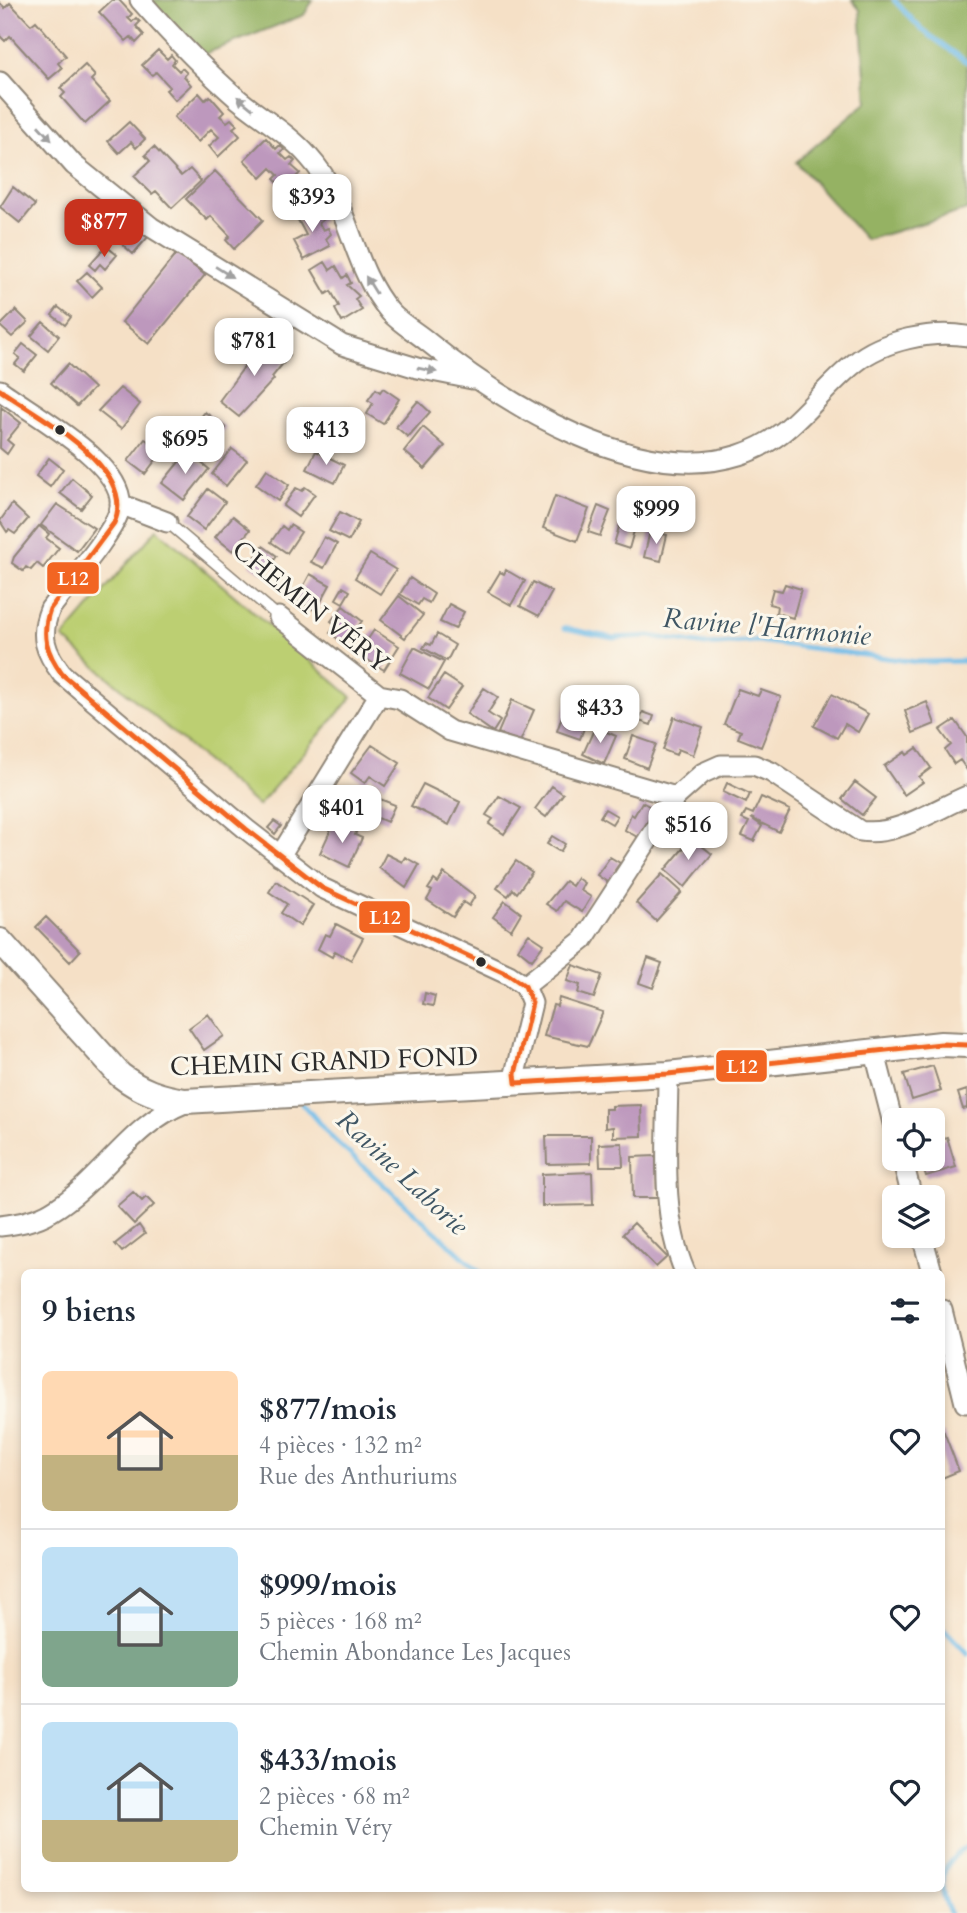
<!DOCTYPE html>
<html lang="fr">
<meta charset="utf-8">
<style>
body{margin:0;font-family:Cardo,serif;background:#f6f6f7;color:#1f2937;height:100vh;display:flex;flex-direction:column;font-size:26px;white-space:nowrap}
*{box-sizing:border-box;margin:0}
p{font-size:23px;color:#747a83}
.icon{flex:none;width:38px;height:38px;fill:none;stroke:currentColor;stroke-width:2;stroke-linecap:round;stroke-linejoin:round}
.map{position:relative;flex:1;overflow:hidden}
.details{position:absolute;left:21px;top:1269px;width:924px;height:623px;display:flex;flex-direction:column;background:#fff;border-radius:10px;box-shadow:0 4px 10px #0003}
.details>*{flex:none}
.controls{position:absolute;left:882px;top:1108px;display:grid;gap:14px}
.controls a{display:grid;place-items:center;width:63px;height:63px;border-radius:10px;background:#fff;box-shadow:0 4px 10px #0003;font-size:35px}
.price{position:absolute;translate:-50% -60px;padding:0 16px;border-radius:14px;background:#fff;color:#222;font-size:23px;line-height:46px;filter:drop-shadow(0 2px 4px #0008)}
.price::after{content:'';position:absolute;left:50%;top:42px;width:21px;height:16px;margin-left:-10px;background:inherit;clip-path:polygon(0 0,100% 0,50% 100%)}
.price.active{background:#c8321e;color:#fff}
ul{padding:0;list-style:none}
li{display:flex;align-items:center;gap:21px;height:175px;padding:0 21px}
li+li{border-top:2px solid #e0e1e3}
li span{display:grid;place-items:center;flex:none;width:196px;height:140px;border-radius:10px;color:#555}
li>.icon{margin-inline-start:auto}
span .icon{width:84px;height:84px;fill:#fffc;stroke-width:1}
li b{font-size:30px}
h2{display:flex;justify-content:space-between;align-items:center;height:84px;padding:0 21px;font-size:30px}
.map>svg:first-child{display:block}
</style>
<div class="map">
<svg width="967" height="1913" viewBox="0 0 967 1913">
<rect width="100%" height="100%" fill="#fbf7ec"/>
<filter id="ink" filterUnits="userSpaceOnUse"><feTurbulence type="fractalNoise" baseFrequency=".0143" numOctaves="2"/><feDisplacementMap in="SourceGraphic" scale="14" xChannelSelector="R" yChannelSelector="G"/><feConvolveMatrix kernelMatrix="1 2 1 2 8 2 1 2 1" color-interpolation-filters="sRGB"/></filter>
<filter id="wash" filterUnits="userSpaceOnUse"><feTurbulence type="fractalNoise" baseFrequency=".00686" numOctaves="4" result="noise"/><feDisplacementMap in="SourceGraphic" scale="28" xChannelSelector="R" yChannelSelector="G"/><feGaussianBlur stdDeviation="1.57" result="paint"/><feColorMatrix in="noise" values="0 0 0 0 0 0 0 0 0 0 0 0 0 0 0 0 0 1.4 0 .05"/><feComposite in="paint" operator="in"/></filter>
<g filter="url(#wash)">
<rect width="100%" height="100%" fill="#f5e0c6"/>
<path fill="#bccf72" stroke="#747d4e" stroke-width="2" d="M157,529L352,697L258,806L63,638Z"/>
<path fill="#95b264" stroke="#606e48" stroke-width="2" d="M147,0H313L304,15L199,56Z
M852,0H967V210L866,240L796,162L867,102L860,10Z"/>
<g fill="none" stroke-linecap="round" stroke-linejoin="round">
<path stroke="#6fbbe8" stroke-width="5" d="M894,0L921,29L967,62
M564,628L613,638L650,636L705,645L757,641L917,662L967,661
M302,1103L333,1139L480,1272
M942,1627L967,1653
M950,1913C936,1885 940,1864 967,1847"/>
</g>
<g id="blocks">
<path fill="#bd98bd" d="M112,0H119L132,14L128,18L132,22L136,18L140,22L136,26L144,35L136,43L131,37L126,41L99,12Z
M0,3L5,8L10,3L31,25L36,21L66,56L58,63L62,68L49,79L10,36L5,41L0,36Z
M158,50L167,59L171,55L175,60L172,64L179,71L182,68L187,73L184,76L191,85L175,100L166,90L170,87L156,72L152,75L142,65Z
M85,65L95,76L91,80L110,101L85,124L61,97L65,93L60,88Z
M199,93L205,100L210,96L224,112L220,116L227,122L231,119L237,125L233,128L240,136L218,157L209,146L219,137L211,129L198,142L174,117Z
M129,122L145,139L136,148L131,142L119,153L108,141Z
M266,138L276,149L280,145L284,150L280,153L287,160L291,157L295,161L291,165L300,173L284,189L274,179L278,175L271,168L261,178L244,160Z
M154,147L181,176L190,169L201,181L172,208L156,191L152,194L134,176L150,161L145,155Z
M215,171L263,220L234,249L226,240L230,236L211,216L207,220L186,199Z
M13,187L35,205L20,223L0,207Z
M308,203L315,216L320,214L323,220L319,223L323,230L328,228L331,234L326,239L330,246L304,260L294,241L306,235L298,220L303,217L299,208Z
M125,223L139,237L143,232L148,237L133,254L122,244L128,238L118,230Z
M106,246L117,255L105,269L100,264L95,270L89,265Z
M177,253L205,275L149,344L122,322Z
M325,262L330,270L336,266L343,278L347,275L351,283L347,285L359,296L355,299L362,310L342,322L335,309L339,306L331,291L326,294L312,270Z
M87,272L102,287L92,297L77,281Z
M58,307L71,317L65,325L52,315Z
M16,310L28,322L12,337L0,326Z
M43,322L59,336L48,350L31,336Z
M270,339L290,355L272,377L274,379L239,417L219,401L250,359L252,361Z
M23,344L37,355L24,371L15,364L20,358L15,354Z
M68,364L94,388L77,406L51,383Z
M120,388L140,404L121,429L98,411Z
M383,388L399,399L383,424L367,414L373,403L368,400L376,389L380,392Z
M418,401L430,412L408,437L396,427Z
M1,407L21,423L7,440L13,445L7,454L0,448Z
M205,412L226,428L215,443L193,427Z
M423,427L445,446L425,469L404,451Z
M159,432L170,441L145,474L128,461L145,439L151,443Z
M232,449L247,460L226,486L212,474Z
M316,451L344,465L335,483L307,469Z
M187,452L209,469L184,500L162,483Z
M49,458L63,469L50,487L36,476Z
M267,469L289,485L278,501L256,485Z
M72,478L92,495L81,509L60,493Z
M305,487L315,494L298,517L283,506L296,488L302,491Z
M208,489L225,502L204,530L187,517Z
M555,496L589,509L577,541L543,528Z
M12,504L28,519L15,534L9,530L7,532L0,521Z
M57,504L94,528L77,551L41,525Z
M598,506L610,511L600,536L588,532Z
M340,512L359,522L349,541L329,531Z
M233,516L250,530L233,551L215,537Z
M290,525L301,532L287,553L271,542L282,526L287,530Z
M39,526L49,534L46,538L59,548L43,568L37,563L31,570L26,567L23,571L12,563L14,557Z
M619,527L634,531L629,549L614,544Z
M650,531L667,535L661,561L644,557Z
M324,537L337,544L324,568L311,562Z
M263,546L277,556L264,574L250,565Z
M370,554L396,570L380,594L355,578Z
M506,570L525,581L511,605L488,592L500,572L504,574Z
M310,574L330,585L316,611L296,600Z
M410,578L434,594L429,603L422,599L418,605L400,594Z
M533,582L552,592L539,616L520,606Z
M785,584L801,589L793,618L776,613L777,606L769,604L773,589L782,591Z
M343,587L350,591L343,603L336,599Z
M399,596L423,615L405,638L381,620Z
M449,604L464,612L455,629L440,622Z
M343,606L362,621L345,644L330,633L336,625L331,621Z
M374,630L399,646L384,670L358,654Z
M437,634L455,645L447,661L423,648L426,643L431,645Z
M414,647L444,662L429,689L400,673Z
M444,675L462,687L446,710L428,698Z
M484,688L498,697L488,713L500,721L493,732L467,714Z
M738,689L758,696L761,690L781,697L761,747L738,738L741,731L724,724Z
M832,694L868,714L858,732L845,724L837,738L814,726Z
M512,700L534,710L520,742L498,733Z
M567,702L590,711L580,739L557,731Z
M927,702L935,724L913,733L905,711Z
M643,712L654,716L651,725L639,721Z
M674,717L703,727L693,755L678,749L676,755L663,750Z
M955,720L967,737V770L960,760L954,764L945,750L951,745L940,730Z
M595,727L616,736L604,764L583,754Z
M633,736L656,744L647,768L625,759Z
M372,745L400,763L385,786L370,776L365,783L351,773Z
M917,748L931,768L919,777L923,782L904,795L884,766L905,752L907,755Z
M855,782L876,798L862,815L842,799Z
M727,783L750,794L746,803L723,792Z
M423,784L460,802L449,825L411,806Z
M552,786L563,794L546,817L535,809Z
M499,796L521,808L504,834L489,824L493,819L486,815Z
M761,797L790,810L779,832L751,818L762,826L754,841L742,836L749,822L742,819L746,811L753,814Z
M380,799L395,805L387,822L373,816Z
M642,802L656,810L639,838L625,830L631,814L634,816Z
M605,809L617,816L612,824L600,817Z
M274,821L281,826L275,834L268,828Z
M343,824L357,830L355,835L362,838L349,867L320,853L333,825L341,829Z
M552,836L565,844L560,852L547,844Z
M692,838L712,854L685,887L665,870Z
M386,854L402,862L405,857L419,865L406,888L379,868Z
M610,857L620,863L615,870L618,872L610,884L597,875Z
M516,861L532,872L517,893L513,889L508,896L497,888Z
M444,873L475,896L469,906L463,902L453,917L427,900L432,891L428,889L434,880L438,883Z
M662,874L682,892L656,921L636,903Z
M577,878L584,883L580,890L591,897L582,912L564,901L557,911L546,904L565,881L572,886Z
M276,881L313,905L300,926L281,913L287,904L269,892Z
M505,901L521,913L511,930L493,917Z
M46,917L80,951L70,962L36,927Z
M336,924L363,938L351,960L335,951L332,957L318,949L325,934L330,936Z
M529,934L544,944L532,960L518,949Z
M648,958L662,963L653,988L639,983Z
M573,965L602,975L594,998L578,993L580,985L567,981Z
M425,993L435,996L433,1006L423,1004Z
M559,998L603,1012L588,1046L544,1036L553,1005L557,1006Z
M208,1014L224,1036L204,1050L189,1028Z
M933,1066L941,1091L912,1100L904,1074Z
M967,1090V1108L963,1109L958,1093Z
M641,1105L642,1136L613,1137V1127L605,1128V1109H612V1106Z
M929,1113L932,1120H910Z
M546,1136H591V1163L547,1164Z
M947,1137L956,1167L926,1176L920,1158H933V1141Z
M622,1143L623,1166H600L599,1144Z
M656,1156L657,1198H633L632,1157Z
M592,1172L593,1205L542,1206V1174Z
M133,1192L142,1201L146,1197L154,1205L134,1224L117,1206Z
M634,1223L667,1257L656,1267L623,1234Z
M139,1225L145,1234L122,1252L115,1244Z
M944,1432L959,1471L942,1478V1433Z"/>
</g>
</g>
<g filter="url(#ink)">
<use href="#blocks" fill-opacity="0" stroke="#908678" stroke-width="2"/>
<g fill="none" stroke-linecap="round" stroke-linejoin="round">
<g stroke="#908678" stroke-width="13">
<path id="service" d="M167,522L279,617"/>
</g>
<g stroke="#908678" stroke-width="23">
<path id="minor" d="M140,0C171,35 202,68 238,99C261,118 289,134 309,157C352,204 350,265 390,312C400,323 416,332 428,342C503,403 637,487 739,455C795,437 812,397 855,363C883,340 932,330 967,336
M0,82L74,165L151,227L342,345L417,368L472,379
M0,390C30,413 133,467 119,512C110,538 68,584 50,609C39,636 45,652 62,674L246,829L322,888L509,975L525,986L532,1003L515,1074L516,1083
M120,504L167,522
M279,617L379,695L400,699L450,731L676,797
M280,856L379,695
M525,986L583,940L676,797L703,773L721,765H754L771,772L860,831C895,837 934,810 967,796
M875,1053L894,1127
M668,1074C668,1139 659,1212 685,1272
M902,1158L912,1197
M0,1226C17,1224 36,1221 52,1211C102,1181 129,1125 185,1103V1101
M922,1236L932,1272
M942,1310L965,1403"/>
</g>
<g stroke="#908678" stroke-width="28">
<path id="tertiary" d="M0,941L120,1075C141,1091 159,1097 185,1101L668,1074L941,1044L967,1045"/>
</g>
<use href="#service" stroke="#fff" stroke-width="10"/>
<use href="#minor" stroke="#fff" stroke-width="19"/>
<use href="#tertiary" stroke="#fff" stroke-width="24"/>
<g stroke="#fbf7ec" stroke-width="10">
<path id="bus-1" d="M0,390C37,416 139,468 114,523L50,609C41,635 46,652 62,674L246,829L322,888L509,975L525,986L532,1003L515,1074L516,1083
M516,1083L668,1074L941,1044L967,1045"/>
</g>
<use href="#bus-1" stroke="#f26522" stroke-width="5"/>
</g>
<defs><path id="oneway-solid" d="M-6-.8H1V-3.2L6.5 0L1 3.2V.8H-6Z" transform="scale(1.75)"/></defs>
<g fill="#a0a0a0">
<use href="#oneway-solid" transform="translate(245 103) rotate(-141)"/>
<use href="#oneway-solid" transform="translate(45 133) rotate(48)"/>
<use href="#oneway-solid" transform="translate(224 272) rotate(32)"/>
<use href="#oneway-solid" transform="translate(371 285) rotate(-122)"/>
<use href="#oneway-solid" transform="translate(427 370) rotate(12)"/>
</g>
</g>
<g fill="#2b2b2b" stroke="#fbf7ec" stroke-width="2.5">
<circle cx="60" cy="430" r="6"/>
<circle cx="481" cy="962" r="6"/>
</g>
<g text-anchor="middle" stroke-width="6" stroke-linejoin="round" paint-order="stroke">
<g font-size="26" fill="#2b2b2b" stroke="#fbf7ec">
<text transform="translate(311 606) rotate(39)" y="9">CHEMIN VÉRY</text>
<text transform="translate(324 1061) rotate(-2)" y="9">CHEMIN GRAND FOND</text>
</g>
<g font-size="28" font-style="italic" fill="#3f5664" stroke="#fbf7ec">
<text transform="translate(767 626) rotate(5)" y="10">Ravine l'Harmonie</text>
<text transform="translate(403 1172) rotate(43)" y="10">Ravine Laborie</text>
</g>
</g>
<g stroke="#fbf7ec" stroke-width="2.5">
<rect x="46" y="561" width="54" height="34" rx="7" fill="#f26522"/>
<rect x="358" y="900" width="53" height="34" rx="7" fill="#f26522"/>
<rect x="715" y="1049" width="53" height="34" rx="7" fill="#f26522"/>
</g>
<g font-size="19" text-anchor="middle" font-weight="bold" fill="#fff">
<text x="73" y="585">L12</text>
<text x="385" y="924">L12</text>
<text x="742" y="1073">L12</text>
</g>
</svg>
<div class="controls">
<a><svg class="icon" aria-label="locate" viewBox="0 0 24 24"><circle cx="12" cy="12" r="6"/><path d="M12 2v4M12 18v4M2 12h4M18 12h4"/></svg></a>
<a><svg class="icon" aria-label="layers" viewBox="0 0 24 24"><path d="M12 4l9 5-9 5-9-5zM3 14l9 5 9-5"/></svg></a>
</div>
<b class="price" style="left:312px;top:234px">$393</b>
<b class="price active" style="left:104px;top:259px">$877</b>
<b class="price" style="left:254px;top:378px">$781</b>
<b class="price" style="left:326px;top:467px">$413</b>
<b class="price" style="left:185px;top:476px">$695</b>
<b class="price" style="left:656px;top:546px">$999</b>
<b class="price" style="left:600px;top:745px">$433</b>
<b class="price" style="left:342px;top:845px">$401</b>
<b class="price" style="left:688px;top:862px">$516</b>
<section class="details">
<h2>9 biens<svg class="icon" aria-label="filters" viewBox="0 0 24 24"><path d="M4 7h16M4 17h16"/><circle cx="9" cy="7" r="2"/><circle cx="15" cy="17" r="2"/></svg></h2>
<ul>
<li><span style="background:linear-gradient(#ffd9b3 60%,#c2b280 0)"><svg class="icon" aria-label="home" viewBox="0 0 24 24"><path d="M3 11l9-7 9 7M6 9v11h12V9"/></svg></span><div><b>$877/mois</b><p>4 pièces · 132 m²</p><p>Rue des Anthuriums</p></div><svg class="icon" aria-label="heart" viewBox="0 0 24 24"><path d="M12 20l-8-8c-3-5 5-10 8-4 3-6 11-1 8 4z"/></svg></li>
<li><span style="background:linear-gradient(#bfe0f5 60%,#7fa58c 0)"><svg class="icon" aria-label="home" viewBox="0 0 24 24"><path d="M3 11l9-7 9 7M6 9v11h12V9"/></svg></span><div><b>$999/mois</b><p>5 pièces · 168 m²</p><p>Chemin Abondance Les Jacques</p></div><svg class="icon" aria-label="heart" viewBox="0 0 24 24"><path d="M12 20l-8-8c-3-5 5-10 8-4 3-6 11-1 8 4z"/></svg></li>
<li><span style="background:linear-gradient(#bfe0f5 70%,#c2b280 0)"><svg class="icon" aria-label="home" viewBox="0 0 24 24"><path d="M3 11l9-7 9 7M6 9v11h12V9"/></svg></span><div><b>$433/mois</b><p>2 pièces · 68 m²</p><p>Chemin Véry</p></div><svg class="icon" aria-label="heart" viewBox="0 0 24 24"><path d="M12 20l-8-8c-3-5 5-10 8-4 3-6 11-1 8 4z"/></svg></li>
</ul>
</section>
</div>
